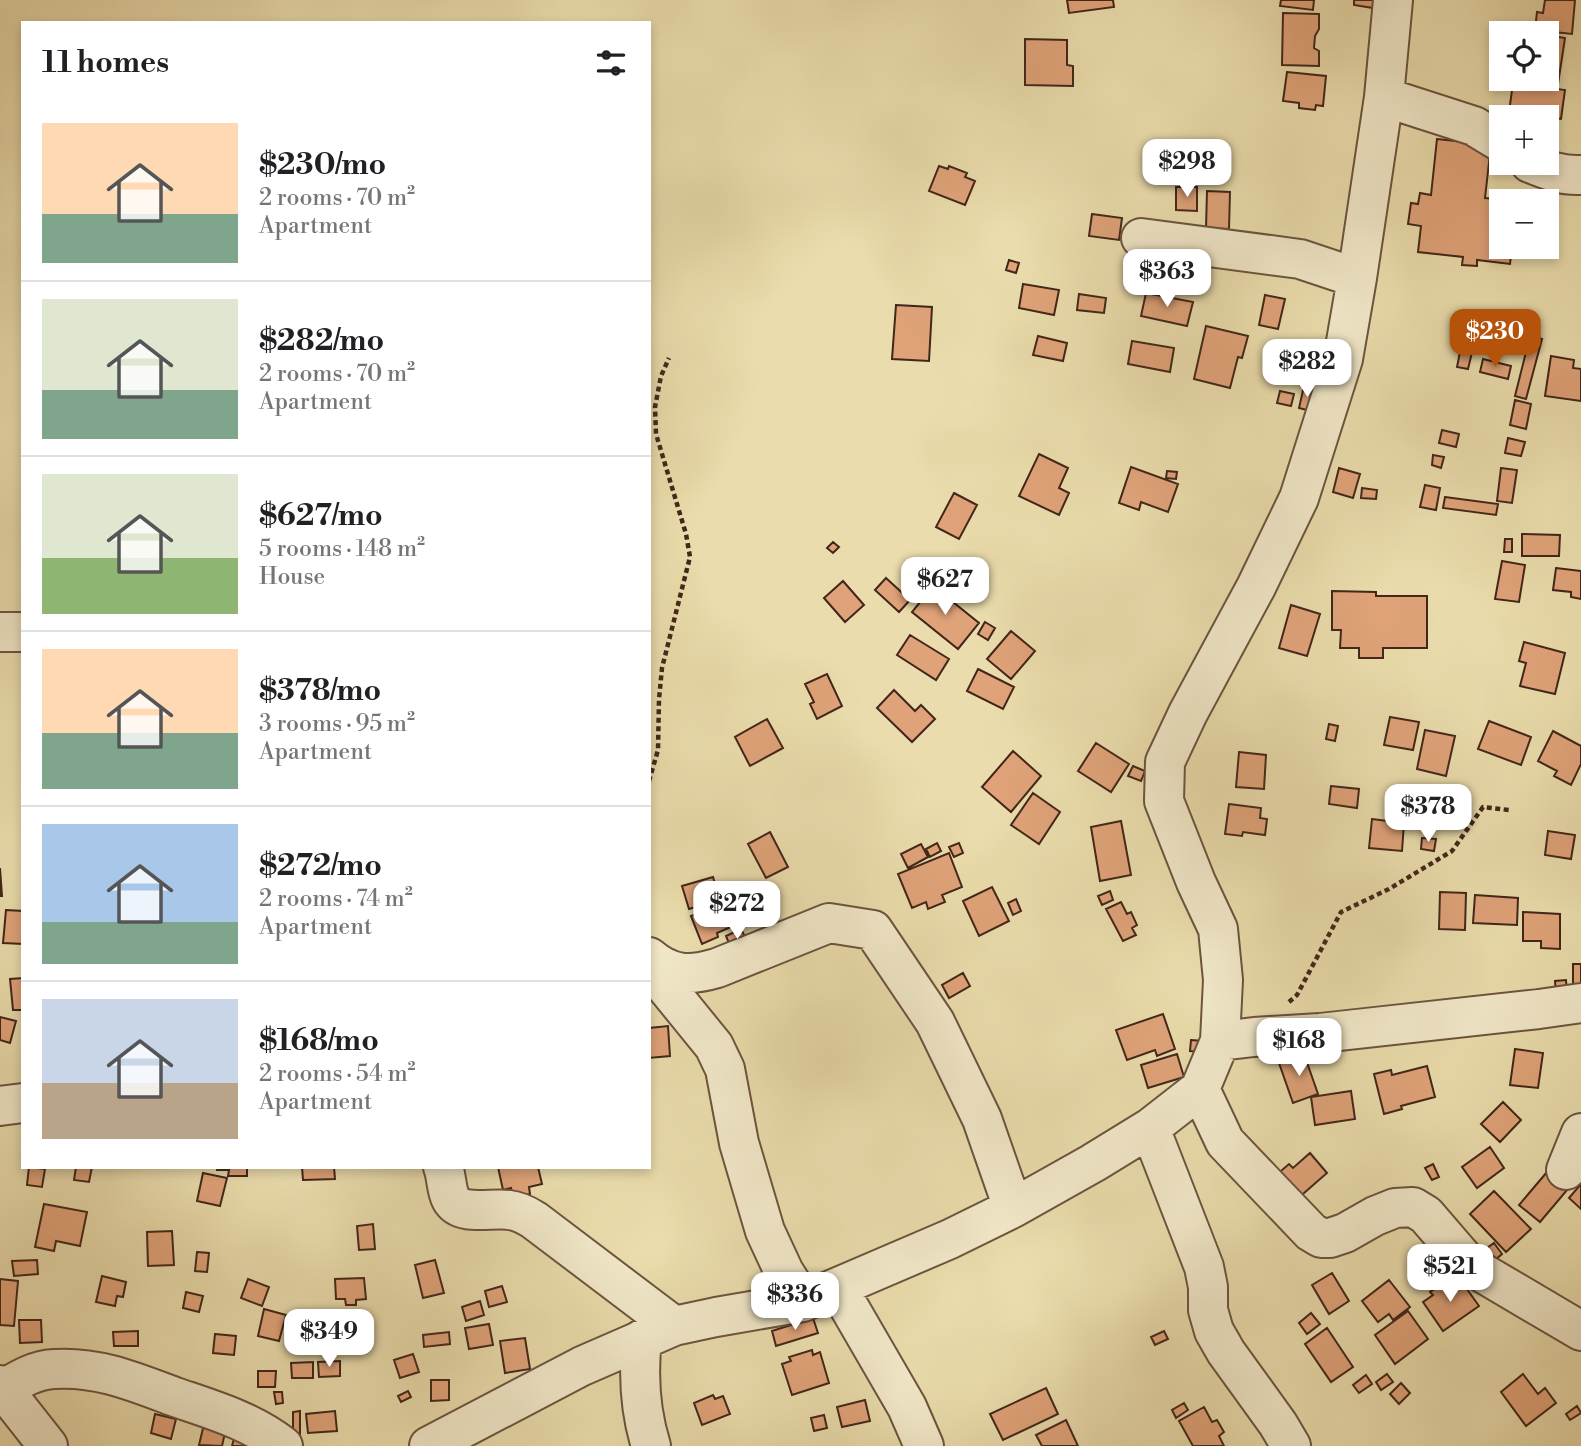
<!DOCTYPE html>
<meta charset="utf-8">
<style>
body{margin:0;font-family:"Libre Bodoni",serif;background:#f6f6f6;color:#202124;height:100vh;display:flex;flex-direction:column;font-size:26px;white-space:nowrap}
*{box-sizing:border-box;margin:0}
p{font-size:23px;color:#757577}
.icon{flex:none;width:38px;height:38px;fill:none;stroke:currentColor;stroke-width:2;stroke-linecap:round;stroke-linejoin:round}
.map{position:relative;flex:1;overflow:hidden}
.side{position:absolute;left:21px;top:21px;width:630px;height:1148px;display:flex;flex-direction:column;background:#fff;border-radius:0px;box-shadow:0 4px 10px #0003}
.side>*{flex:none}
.fabs{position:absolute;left:1489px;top:21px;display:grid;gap:14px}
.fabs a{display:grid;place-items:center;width:70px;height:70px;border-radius:0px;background:#fff;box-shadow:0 4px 10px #0003;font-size:35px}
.price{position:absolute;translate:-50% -60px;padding:0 16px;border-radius:14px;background:#fff;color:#222;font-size:23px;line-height:46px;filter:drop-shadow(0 2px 4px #0008)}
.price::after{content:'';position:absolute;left:50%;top:42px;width:21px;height:16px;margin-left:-10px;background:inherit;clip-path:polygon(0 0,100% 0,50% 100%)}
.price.current{background:#b45309;color:#fff}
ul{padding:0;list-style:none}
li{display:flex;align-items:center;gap:21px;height:175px;padding:0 21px}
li+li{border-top:2px solid #e0e0e0}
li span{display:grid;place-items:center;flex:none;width:196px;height:140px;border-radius:0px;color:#555}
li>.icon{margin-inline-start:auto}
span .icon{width:84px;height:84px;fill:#fffc;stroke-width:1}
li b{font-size:30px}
h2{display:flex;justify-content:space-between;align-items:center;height:84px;padding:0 21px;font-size:30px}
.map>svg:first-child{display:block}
</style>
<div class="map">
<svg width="1581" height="1446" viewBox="0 0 1581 1446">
<rect width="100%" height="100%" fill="#eadcac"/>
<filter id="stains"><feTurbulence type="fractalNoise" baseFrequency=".00286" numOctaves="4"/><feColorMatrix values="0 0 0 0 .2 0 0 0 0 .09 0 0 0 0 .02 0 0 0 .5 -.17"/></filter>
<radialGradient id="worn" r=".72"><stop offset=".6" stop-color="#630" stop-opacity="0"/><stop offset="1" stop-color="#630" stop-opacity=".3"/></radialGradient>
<path fill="#e0a379" stroke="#42261a" stroke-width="2" d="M1067,0H1113L1114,7L1069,13Z
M1281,0H1314L1313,10L1280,6Z
M1354,0H1374L1373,8L1354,5Z
M1545,0H1575L1572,34L1535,30L1537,12L1543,13Z
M1283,13L1319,14V29L1315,36L1314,48L1319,51V66L1282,65Z
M1547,35L1565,38L1558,84L1527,79H1547Z
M1025,39L1067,40V65L1073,66V86L1025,85Z
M1287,72L1326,76L1323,106L1316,105L1315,110L1299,108V103L1283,101Z
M1513,83L1565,90L1561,119L1509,112Z
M1437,139L1491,145L1485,198L1498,199L1495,224L1502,225V247H1512L1510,264L1477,260V266L1462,265L1463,257L1418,252L1421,226L1408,224L1411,203L1418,204L1420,193L1431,195Z
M939,166L948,169L949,166L967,173L965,177L975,181L965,205L929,191Z
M1176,187H1197V211L1176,210Z
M1207,191L1230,192L1229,229L1206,228Z
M1092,214L1122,218L1119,240L1089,236Z
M1009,260L1019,263L1016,273L1006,270Z
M1023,284L1059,290L1054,315L1019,308Z
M1146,293L1193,302L1187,326L1141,316Z
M1079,294L1106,298L1104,313L1077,310Z
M1265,295L1285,299L1278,329L1259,325Z
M896,305L932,307L929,361L892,359Z
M1469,321L1498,329L1495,341L1465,333Z
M1206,326L1248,336L1242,358L1238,357L1230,388L1194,379Z
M1503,331L1518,333L1517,345L1502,344Z
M1038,336L1067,343L1063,361L1033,355Z
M1530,336L1542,339L1526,399L1515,396Z
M1132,341L1174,348L1170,372L1128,364Z
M1462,342L1474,344L1468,369L1457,367Z
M1315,343L1327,345L1325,357L1322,356L1320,367L1310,365Z
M1286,345L1298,347L1297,355L1284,352Z
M1551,356L1574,360L1573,368L1581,369V401L1545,396Z
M1483,359L1511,366L1508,379L1480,372Z
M1304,386L1315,389L1311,411L1299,408Z
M1280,391L1294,394L1291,406L1277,403Z
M1515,400L1531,404L1526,429L1510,425Z
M1442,430L1459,434L1456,447L1439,443Z
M1508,438L1525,442L1521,456L1505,453Z
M1039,454L1068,468L1059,488L1069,493L1059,515L1019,496Z
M1433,455L1444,457L1441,468L1432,465Z
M1131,467L1178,484L1168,512L1141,502L1139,510L1119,503Z
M1339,468L1360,474L1353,498L1333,492Z
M1501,468L1517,470L1512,503L1497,501Z
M1167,471L1177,472L1176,479L1166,478Z
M1425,485L1440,488L1436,510L1420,507Z
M1362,488L1377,490L1376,499L1361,498Z
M954,493L977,505L959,539L936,527Z
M1445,497L1498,504L1496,515L1443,508Z
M1522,534L1560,535L1559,556H1522Z
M1505,539H1512V552H1504Z
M833,542L839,547L833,553L827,548Z
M1502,561L1525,565L1519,602L1495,599Z
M1556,568L1581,571V599L1571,597V592L1553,590Z
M886,578L910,600L899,612L875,590Z
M843,581L864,605L845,622L824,598Z
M933,586L979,623L958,649L912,612Z
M1332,591L1376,592V596H1427V648H1383V658H1359V648H1340L1341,630H1332Z
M1291,605L1320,614L1307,656L1279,648Z
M985,622L995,628L988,640L978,634Z
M1011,631L1035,651L1011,679L987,659Z
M910,635L949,659L936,680L897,655Z
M1524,642L1565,653L1555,694L1520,686L1526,663L1519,661Z
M978,669L1014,687L1003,709L967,691Z
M827,674L842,706L817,719L810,704L814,702L805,684Z
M894,690L915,711L921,705L935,719L912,742L877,708Z
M1390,717L1419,722L1413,750L1384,745Z
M767,719L783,748L750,766L735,737Z
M1489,721L1531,737L1521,765L1478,749Z
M1329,724L1338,726L1335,741L1326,739Z
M1425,730L1455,736L1446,776L1417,769Z
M1553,731L1581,746V764L1571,785L1554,776L1557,771L1538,761Z
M1096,743L1129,764L1111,792L1078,771Z
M1013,751L1041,776L1011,812L982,787Z
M1239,752L1266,755L1264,789L1236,787Z
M1133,766L1145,771L1141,781L1128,776Z
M1331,786L1359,789L1357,808L1329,804Z
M1033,793L1060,812L1039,844L1011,825Z
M1229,804L1261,808L1260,818L1267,819L1265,835L1243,832L1242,836L1225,834Z
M1372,819L1404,823L1402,851L1369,848Z
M1121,821L1131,875L1100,881L1091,827Z
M1548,831L1575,835L1571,859L1545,855Z
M770,832L788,867L766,878L748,844Z
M1422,838L1436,839L1434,851L1421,849Z
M937,843L941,851L930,857L926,849Z
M959,843L963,853L954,857L949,847Z
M921,844L928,857L908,868L901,854Z
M949,853L962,887L942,895L945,902L928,909L926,902L912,908L898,874Z
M0,868L2,896H0Z
M713,877L720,900L689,909L682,886Z
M992,887L1009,921L979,936L963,901Z
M1110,891L1113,900L1102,905L1098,896Z
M1440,892L1466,893L1465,930L1439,929Z
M1475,895L1518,898L1517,925L1473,923Z
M1016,899L1021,911L1013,915L1008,903Z
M1121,902L1127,914L1131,912L1137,925L1132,928L1136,935L1123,941L1106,909Z
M725,903L733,926L717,933L718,937L702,944L691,916Z
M6,910L23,911V944L3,943Z
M1523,912L1560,914V949L1541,948V941H1523Z
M741,929L749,945L733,953L726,936Z
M1573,964H1581V990H1573Z
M963,973L970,986L949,998L942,985Z
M23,978V1010H13L10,979Z
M1566,980L1567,994H1556L1555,981Z
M1163,1014L1175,1049L1157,1056L1155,1050L1127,1060L1116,1030Z
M0,1017L16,1021L10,1043L0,1040Z
M668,1026L670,1056L649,1058V1028Z
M1191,1040L1203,1041L1202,1052L1190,1051Z
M1515,1049L1543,1053L1538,1088L1510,1085Z
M1177,1054L1184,1077L1148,1088L1141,1065Z
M1304,1054L1318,1094L1293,1103L1279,1063Z
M1427,1066L1435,1097L1401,1106L1402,1109L1384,1114L1374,1074L1391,1070L1392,1075Z
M1351,1091L1355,1119L1315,1125L1311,1097Z
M1503,1102L1521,1120L1500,1142L1481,1124Z
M1490,1147L1504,1168L1477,1188L1462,1167Z
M1310,1153L1327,1173L1296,1200L1275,1176L1289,1164L1293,1168Z
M1433,1164L1439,1177L1432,1180L1425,1168Z
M29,1167L45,1169L42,1187L27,1185Z
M76,1167H92L89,1182L74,1180Z
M217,1167H247V1176H228L229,1170H217Z
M302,1167H334L335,1179L303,1180Z
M498,1167H538L542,1184L529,1187L530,1194L513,1198L511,1188L503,1190Z
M1547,1172L1568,1189L1540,1222L1519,1205Z
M203,1173L227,1178L220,1206L197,1201Z
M1581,1184V1209L1569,1198Z
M1494,1191L1531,1229L1506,1252L1470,1214Z
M44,1204L87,1212L80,1246L56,1241L54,1251L35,1247Z
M373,1224L375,1249L359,1250L357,1226Z
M172,1231L174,1265L148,1266L147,1232Z
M1494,1243L1502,1254L1495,1260L1487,1248Z
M197,1252L209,1253L207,1272L195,1271Z
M37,1260L38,1274L14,1276L12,1261Z
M435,1260L444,1293L423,1298L415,1265Z
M1332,1273L1349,1301L1329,1314L1312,1285Z
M102,1276L126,1282L123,1297L117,1296L115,1306L96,1302Z
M364,1278L366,1299L356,1300V1305H346L345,1299H336L335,1279Z
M1459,1278L1479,1306L1443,1331L1423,1302L1433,1295L1430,1292L1445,1282L1447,1286Z
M0,1279L18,1281L14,1326L0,1325Z
M248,1279L269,1287L262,1306L241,1298Z
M1389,1280L1410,1307L1393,1320L1389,1314L1378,1322L1362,1301Z
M502,1286L507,1302L489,1307L485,1291Z
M186,1292L203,1296L199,1312L183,1308Z
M480,1301L484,1315L466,1321L462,1307Z
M264,1309L286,1315L279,1341L258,1336Z
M1408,1311L1428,1339L1395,1364L1375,1335Z
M1311,1313L1320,1324L1307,1334L1299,1323Z
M813,1318L818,1333L776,1346L772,1331Z
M19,1320H41L42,1342L20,1343Z
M489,1324L493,1345L469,1349L465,1328Z
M1327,1328L1353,1367L1331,1382L1305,1344Z
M138,1331V1346H114L113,1332Z
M1164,1331L1168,1339L1155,1345L1151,1337Z
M449,1332L450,1344L424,1347L423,1335Z
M215,1334L236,1336L234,1355L213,1353Z
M525,1338L530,1369L505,1373L500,1341Z
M812,1350L813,1355L820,1352L829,1383L792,1395L782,1364L791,1361L789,1357Z
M413,1354L419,1372L400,1378L394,1360Z
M340,1361V1376L319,1377L318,1362Z
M313,1362V1378H292L291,1363Z
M258,1371H276L275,1387H258Z
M1387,1374L1393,1382L1381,1390L1376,1382Z
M1523,1374L1538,1394L1545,1388L1556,1403L1526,1426L1501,1392Z
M1366,1375L1372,1384L1359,1393L1353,1385Z
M431,1380H449V1400L431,1401Z
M1401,1383L1410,1393L1399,1404L1390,1394Z
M1046,1388L1058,1414L1003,1440L990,1414Z
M408,1391L411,1397L401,1402L398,1396Z
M274,1392H282L283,1403L276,1404Z
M713,1395L715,1399L723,1396L730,1414L702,1425L694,1403Z
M865,1400L870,1421L842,1427L837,1407Z
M1184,1403L1188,1410L1176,1418L1172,1410Z
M1577,1406L1581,1413L1570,1420L1566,1414Z
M1204,1407L1212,1422L1217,1420L1224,1432L1219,1436L1224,1446H1193L1179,1421Z
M300,1411V1438H293V1412Z
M335,1411L337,1431L308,1433L306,1414Z
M155,1414L176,1419L171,1439L151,1433Z
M824,1415L827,1428L814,1431L811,1418Z
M1066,1420L1078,1446H1042L1036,1435Z
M204,1424L226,1428L222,1446L199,1445Z
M236,1431L263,1446H232Z"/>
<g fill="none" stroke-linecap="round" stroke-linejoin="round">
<g stroke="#6c543e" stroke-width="42">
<path id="minor" d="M1384,97L1474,126L1502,143
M1530,163C1547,170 1562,176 1581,175
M1141,238L1300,259L1357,278
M0,632H23
M649,957C671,976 690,976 717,968L829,923L873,930L935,1022L982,1119L1013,1208
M652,960L666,987L714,1046L725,1069L739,1143L765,1231L784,1272L803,1302
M1220,1041L1254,1037L1320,1033L1539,1009L1581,1003
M1200,1089L1225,1142L1311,1232L1321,1238H1330L1345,1233L1375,1216L1395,1208L1413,1207L1426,1215L1469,1265L1581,1331
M0,1106L23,1103
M1150,1128L1204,1267L1208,1287V1310L1214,1331L1226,1352L1278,1424L1291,1446
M443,1167C447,1177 446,1190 451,1199C461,1217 492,1207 509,1210C518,1211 526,1215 534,1220L674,1326
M1566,1170L1581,1133
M838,1288L907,1407L924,1446
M642,1339C638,1375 640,1411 651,1446
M0,1385L48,1446
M4,1389C20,1379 35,1370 54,1369C98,1366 135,1382 175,1397C213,1410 251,1421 283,1446
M429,1446L582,1366L674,1326L716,1317L803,1302L950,1239L1013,1208L1093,1163L1150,1128L1200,1089L1220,1041L1223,980L1218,929L1196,882L1164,801L1165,762L1188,713L1256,587L1299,498L1343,359L1357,278L1384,97L1393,0"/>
</g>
<path stroke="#42261a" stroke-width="4.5" stroke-dasharray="5 3.5" stroke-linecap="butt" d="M649,781L658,750L659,699L662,668L690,557L686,534L656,434L655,407L661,376L669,358
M1289,1002L1297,995L1341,912L1389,889L1452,851L1483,807L1509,810"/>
<use href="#minor" stroke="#f1e8c9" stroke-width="38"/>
</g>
<rect width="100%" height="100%" filter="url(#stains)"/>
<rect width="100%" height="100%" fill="url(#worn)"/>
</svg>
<div class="fabs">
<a><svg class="icon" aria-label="locate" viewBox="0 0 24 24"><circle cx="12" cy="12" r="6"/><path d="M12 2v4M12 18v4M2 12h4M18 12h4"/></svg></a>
<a>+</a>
<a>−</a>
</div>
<b class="price" style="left:1187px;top:199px">$298</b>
<b class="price" style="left:1167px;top:309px">$363</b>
<b class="price current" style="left:1495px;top:369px">$230</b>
<b class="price" style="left:1307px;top:399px">$282</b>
<b class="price" style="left:945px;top:617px">$627</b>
<b class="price" style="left:1428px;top:844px">$378</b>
<b class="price" style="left:737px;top:941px">$272</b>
<b class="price" style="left:1299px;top:1078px">$168</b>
<b class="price" style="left:1450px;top:1304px">$521</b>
<b class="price" style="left:795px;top:1332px">$336</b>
<b class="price" style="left:329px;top:1369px">$349</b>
<section class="side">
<h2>11 homes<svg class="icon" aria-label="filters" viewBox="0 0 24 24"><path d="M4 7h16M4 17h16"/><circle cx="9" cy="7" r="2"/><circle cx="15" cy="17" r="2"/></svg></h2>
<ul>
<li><span style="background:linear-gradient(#ffd9b3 65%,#7fa58c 0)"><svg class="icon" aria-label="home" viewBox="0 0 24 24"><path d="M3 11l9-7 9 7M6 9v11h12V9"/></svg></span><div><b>$230/mo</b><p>2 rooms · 70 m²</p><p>Apartment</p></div></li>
<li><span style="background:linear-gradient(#dfe7d0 65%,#7fa58c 0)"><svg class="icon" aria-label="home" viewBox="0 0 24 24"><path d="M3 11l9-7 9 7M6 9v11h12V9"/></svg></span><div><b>$282/mo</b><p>2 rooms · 70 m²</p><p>Apartment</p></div></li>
<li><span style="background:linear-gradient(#dfe7d0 60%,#8fb573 0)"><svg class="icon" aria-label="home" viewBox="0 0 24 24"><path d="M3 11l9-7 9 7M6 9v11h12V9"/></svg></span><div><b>$627/mo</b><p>5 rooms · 148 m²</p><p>House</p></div></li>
<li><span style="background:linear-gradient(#ffd9b3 60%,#7fa58c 0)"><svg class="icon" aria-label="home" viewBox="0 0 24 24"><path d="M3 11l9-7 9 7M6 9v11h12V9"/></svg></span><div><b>$378/mo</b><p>3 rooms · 95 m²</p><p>Apartment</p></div></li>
<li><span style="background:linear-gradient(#a9c7e8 70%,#7fa58c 0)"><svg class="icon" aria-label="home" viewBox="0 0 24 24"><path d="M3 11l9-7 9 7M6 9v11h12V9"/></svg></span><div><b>$272/mo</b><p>2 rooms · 74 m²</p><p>Apartment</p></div></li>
<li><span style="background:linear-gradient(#c9d6e8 60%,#b9a48a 0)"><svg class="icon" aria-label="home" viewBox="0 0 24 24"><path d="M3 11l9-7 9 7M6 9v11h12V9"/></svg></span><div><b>$168/mo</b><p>2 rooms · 54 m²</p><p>Apartment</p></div></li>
</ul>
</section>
</div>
